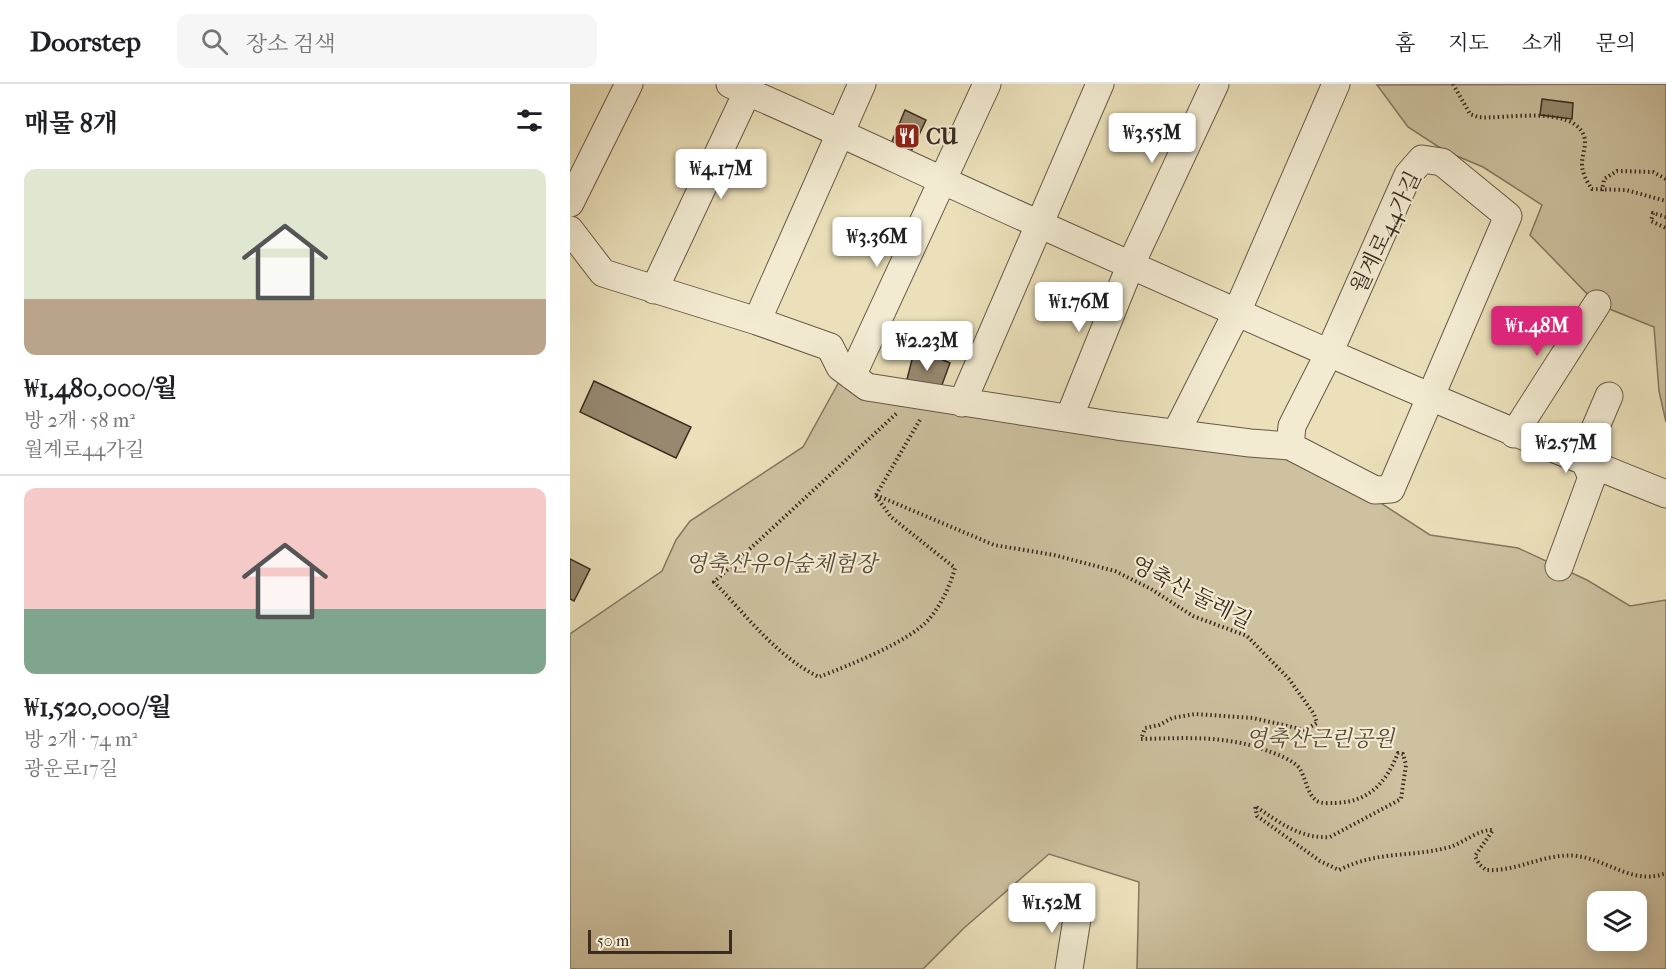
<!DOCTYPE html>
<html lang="ko">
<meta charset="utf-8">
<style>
body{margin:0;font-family:"IM FELL French Canon","Noto Serif KR",serif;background:#f6f6f6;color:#202124;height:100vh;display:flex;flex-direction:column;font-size:22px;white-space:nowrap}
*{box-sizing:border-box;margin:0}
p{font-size:20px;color:#757577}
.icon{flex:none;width:33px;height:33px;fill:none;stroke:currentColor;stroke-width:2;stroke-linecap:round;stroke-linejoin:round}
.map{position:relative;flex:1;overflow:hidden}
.panel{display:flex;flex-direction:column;background:#fff;width:570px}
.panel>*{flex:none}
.controls{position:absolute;left:1017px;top:807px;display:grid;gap:12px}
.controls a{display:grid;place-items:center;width:60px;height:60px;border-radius:12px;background:#fff;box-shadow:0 3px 15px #0003;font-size:30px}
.scale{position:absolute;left:18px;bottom:15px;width:144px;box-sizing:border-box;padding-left:6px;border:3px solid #3b2b20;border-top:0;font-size:16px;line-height:21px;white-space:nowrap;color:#3b2b20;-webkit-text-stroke:4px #f2ebd2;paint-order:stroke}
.price{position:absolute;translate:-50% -51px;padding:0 14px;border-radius:6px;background:#fff;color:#222;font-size:20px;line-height:39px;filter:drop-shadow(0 2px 3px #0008)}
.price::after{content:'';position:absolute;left:50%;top:36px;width:18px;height:14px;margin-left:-9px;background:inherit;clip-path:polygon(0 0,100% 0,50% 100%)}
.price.on{background:#db2777;color:#fff}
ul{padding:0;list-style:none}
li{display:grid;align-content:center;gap:12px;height:318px;padding:0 24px}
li+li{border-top:2px solid #e0e0e0}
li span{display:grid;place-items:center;height:186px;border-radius:12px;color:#555}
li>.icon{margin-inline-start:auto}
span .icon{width:108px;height:108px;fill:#fffc;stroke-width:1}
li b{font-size:26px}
h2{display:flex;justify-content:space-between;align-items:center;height:72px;padding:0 24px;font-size:26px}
header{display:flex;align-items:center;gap:36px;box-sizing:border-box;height:84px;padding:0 30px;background:#fff;border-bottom:2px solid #e0e0e0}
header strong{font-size:28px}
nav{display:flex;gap:33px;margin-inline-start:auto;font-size:21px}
.search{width:420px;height:54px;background:#f6f6f6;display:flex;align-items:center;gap:15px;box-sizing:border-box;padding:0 21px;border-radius:12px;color:#757577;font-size:22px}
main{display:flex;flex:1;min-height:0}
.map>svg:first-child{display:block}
</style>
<header>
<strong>Doorstep</strong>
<div class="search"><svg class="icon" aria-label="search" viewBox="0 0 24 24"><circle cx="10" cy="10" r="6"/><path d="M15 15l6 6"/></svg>장소 검색</div>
<nav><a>홈</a><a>지도</a><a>소개</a><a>문의</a></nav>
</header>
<main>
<section class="panel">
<h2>매물 8개<svg class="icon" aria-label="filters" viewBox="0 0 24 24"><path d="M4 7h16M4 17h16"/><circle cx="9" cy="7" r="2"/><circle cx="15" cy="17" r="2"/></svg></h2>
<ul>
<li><span style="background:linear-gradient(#dfe7d0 70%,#b9a48a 0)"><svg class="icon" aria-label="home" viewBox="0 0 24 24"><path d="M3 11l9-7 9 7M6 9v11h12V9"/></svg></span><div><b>₩1,480,000/월</b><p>방 2개 · 58 m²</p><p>월계로44가길</p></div></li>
<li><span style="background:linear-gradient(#f6c9c9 65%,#7fa58c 0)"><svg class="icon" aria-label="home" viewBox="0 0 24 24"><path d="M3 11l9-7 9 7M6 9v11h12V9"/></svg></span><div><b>₩1,520,000/월</b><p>방 2개 · 74 m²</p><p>광운로17길</p></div></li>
</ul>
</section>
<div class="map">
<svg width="1096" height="885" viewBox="0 0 1096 885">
<rect width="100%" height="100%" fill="#ebe0ba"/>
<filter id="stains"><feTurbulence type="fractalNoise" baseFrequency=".00333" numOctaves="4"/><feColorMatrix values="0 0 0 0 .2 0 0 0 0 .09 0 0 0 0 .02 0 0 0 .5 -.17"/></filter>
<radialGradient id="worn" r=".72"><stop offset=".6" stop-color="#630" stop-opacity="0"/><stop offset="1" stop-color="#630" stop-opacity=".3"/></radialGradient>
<path fill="#cdc1a0" stroke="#847660" stroke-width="1.5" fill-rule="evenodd" d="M1096,0V338L1089,307L1084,243L1027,220L960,151L972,121L913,83L875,67L838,43L807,1Z
M270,296L718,371L803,414L860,451L948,464L1017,496L1060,522L1096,516V885H567L569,798L479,770L394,844L353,885H0V550L92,487L106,456L120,437L233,363ZM1028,818H1066V856H1028Z"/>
<path fill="#978970" stroke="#3b2b20" stroke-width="1.5" d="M972,15L1003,19L1002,35L970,31Z
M335,26L356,36L337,76L318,67Z
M345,264L380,279L369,309L335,303Z
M24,297L121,343L106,374L10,328Z
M0,475L20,485L4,517L0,515Z"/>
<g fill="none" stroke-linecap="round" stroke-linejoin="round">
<g stroke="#675846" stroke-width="29">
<path id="minor" d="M160,0C264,45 365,94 469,140C676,233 884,326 1096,410
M852,75L872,78L938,132L821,405L805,406L720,362L722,342L759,269L838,91Z
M0,119L59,0
M0,146L33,189L187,237L260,263L270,283L297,303L547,342L680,359L720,362
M84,206L181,0
M187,237L292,0
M282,292L417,0
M392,319L530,0
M499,334L561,180L645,0
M606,349L667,228L766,0
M944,350L1027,220
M989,483L1022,393L1015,378V368L1039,312
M463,816L509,822L499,885"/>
</g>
<path stroke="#3b2b20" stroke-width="4" stroke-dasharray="1.5 3" stroke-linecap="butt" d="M883,0L900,30L908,33C934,36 1002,20 1014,52C1017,61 1012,70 1012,80C1012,89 1017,98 1022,105L1056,106L1096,117
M1032,107L1034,95L1047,87L1083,88L1096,95
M1096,133L1083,129L1081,137L1096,144
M306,411L424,461L484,471L545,487L581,505L623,532L677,552L719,595L744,630L747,639L735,646L683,634L625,630L602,634L589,641L575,644L571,655C615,654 657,651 698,667C707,670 725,677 730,685C736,695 737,710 747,717C752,720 760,719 765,719C799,718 816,699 828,669L833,670L836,681L831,715L760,753C730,755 709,738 685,722L687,732L750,777L769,786C809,766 840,774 880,763C893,759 909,745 923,746L905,772L909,780L916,786C948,788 976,768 1007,772C1038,776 1065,802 1096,789
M306,411L351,334
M306,412L321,433L385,484C380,502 372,519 360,534C340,558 279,581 249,593C207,573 176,531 144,498L327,329"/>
<use href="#minor" stroke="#f2ebd2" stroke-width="27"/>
</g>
<defs>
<g id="restaurant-square" transform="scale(1.35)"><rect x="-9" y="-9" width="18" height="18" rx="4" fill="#8f2418" stroke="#f2ebd2"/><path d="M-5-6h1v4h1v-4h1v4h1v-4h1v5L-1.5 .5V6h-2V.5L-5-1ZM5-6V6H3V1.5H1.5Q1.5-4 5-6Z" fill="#fff"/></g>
</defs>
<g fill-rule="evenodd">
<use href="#restaurant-square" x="337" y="52"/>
</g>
<g text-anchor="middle" stroke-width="4.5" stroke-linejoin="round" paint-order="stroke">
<g font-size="22" font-weight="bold" fill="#3b2b20" stroke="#f2ebd2" text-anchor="start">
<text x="356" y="60">CU</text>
</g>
<g font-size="22" fill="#3b2b20" stroke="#f2ebd2">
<text transform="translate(815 148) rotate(-64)" y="8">월계로44가길</text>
<text transform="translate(622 508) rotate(27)" y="8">영축산 둘레길</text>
</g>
<g font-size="22" font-style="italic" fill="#58493a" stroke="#f2ebd2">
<text x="211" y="487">영축산유아숲체험장</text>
<text x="750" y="662">영축산근린공원</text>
</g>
</g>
<rect width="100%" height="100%" filter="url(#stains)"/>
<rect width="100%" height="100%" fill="url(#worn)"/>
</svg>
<div class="controls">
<a><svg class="icon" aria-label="layers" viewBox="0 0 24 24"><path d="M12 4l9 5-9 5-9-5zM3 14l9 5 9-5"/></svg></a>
</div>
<div class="scale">50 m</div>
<b class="price" style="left:582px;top:80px">₩3.55M</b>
<b class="price" style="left:151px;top:116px">₩4.17M</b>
<b class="price" style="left:307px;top:184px">₩3.36M</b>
<b class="price" style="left:509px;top:249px">₩1.76M</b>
<b class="price on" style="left:967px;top:273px">₩1.48M</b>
<b class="price" style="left:357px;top:288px">₩2.23M</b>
<b class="price" style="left:996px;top:390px">₩2.57M</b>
<b class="price" style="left:482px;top:850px">₩1.52M</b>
</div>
</main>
